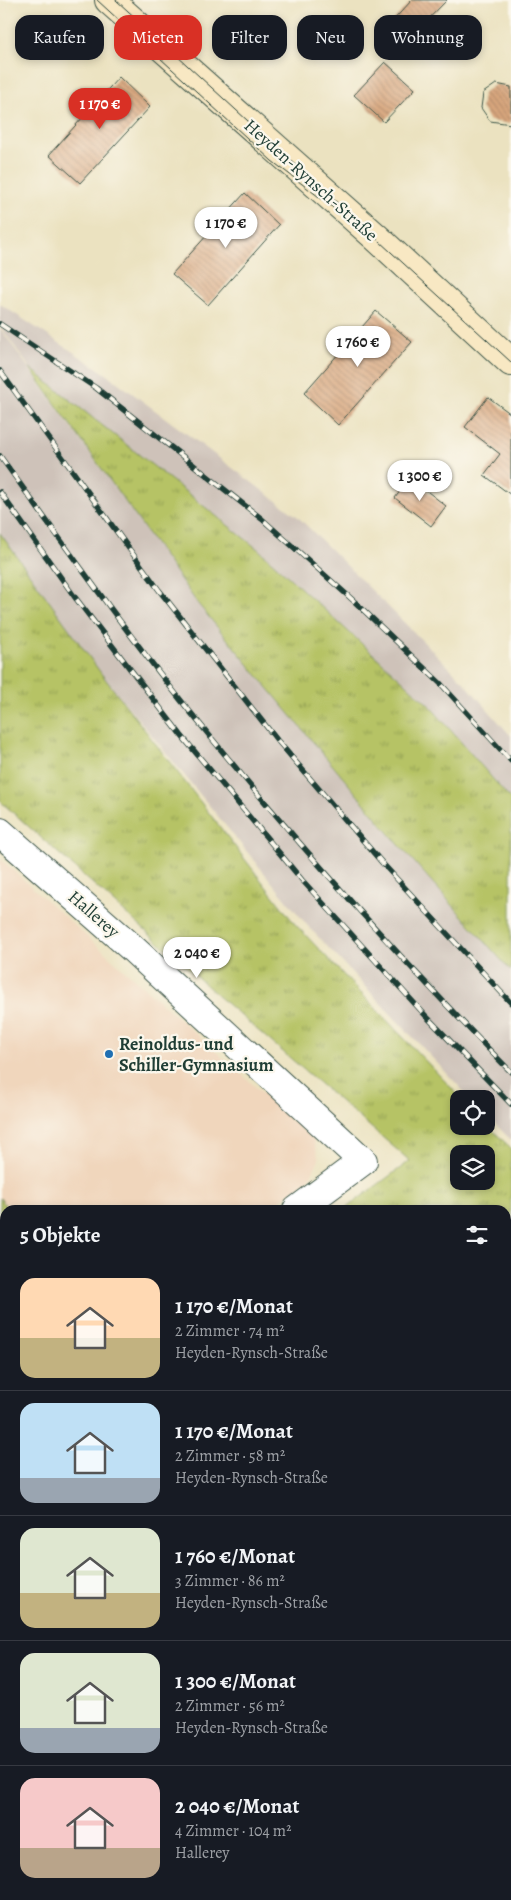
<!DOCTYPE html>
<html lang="de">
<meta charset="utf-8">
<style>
body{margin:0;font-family:Alegreya,serif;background:#20242c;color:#f1f3f6;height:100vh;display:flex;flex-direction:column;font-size:19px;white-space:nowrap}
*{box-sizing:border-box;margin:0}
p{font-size:16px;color:#9ea1a6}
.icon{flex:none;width:28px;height:28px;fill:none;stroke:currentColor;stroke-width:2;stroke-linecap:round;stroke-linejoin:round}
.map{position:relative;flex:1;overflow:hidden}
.side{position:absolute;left:0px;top:1205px;width:511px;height:695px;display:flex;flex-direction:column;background:#171b24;border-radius:15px 15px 0 0;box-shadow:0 2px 8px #0003}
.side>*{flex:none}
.guide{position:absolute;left:15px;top:15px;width:481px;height:45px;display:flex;gap:10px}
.controls{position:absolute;left:450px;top:1090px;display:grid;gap:10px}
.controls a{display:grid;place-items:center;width:45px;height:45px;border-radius:10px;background:#171b24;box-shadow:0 2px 8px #0003;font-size:25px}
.price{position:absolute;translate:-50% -42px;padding:0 11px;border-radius:18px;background:#fff;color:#222;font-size:16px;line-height:32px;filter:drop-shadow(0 1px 2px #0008)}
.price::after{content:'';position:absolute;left:50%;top:30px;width:15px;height:11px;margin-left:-8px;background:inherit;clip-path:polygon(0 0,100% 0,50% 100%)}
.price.active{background:#d93025;color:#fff}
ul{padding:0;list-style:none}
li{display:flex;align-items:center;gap:15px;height:125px;padding:0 20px}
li+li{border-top:1px solid #363941}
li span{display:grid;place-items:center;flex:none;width:140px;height:100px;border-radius:15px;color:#555}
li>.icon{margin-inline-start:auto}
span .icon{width:60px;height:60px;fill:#fffc;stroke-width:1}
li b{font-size:21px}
h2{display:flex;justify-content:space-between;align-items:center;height:60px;padding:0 20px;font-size:21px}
.chip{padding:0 18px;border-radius:15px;background:#171b24;box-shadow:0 2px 8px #0003;font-size:18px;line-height:45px}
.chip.active{background:#d93025;color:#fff}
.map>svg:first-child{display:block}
</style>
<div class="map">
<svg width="511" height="1900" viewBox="0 0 511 1900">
<defs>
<pattern id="grass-tufts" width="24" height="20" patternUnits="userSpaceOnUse" patternTransform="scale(1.25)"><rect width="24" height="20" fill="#b6c365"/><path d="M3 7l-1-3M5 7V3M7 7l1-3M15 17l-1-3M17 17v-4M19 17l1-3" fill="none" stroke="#93a054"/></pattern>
<pattern id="water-rules" width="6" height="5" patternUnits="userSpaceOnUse" patternTransform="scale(1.25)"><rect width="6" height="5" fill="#50bdc9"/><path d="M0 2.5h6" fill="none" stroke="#429ba4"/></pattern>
<pattern id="building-back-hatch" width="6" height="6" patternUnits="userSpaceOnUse" patternTransform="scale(1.25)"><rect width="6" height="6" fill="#d8a67d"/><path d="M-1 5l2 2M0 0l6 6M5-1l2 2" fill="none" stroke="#af8867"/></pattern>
</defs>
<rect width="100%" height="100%" fill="#fbf7ec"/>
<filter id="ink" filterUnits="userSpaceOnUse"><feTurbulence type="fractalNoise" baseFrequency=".02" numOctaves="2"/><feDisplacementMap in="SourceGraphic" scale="10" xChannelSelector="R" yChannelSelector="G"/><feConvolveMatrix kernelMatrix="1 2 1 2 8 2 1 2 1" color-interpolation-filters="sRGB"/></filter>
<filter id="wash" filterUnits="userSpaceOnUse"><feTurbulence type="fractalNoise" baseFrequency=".0096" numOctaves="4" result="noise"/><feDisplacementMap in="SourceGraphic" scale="20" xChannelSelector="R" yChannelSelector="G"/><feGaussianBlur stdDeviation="1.12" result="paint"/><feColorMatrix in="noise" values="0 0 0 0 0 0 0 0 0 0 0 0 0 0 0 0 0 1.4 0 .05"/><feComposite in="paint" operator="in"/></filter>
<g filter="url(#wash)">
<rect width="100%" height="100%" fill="#ebe2c0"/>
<path fill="#f0d6bc" d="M0,859L313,1138L319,1160L309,1179L267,1210H5V1402L0,1406Z"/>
<path fill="#cec2b9" d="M0,304L105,373L298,517L462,680L511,736V800L429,705L259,550L30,368L0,326Z
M0,328L198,604L400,846L511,971V1140L486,1115V1099H471L307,925L103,676L0,533Z"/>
<path fill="url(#grass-tufts)" stroke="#6a804c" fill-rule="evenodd" d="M30,368L259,550L429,705L511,800V971L400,846L198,604Z
M0,533L103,676L295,924L462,1099H459V1126H486V1124L511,1148V1472L506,1476V1210H343L410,1161L233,1009L0,801ZM459,1154H486V1181H459Z
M5,1455V1790H0V1458Z"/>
<path fill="#b6c365" stroke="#6a804c" d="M0,1198L9,1210H5V1274L0,1277Z"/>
<path fill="url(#water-rules)" stroke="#387d7e" d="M511,1472V1900H0V1790H5V1895H506V1476Z"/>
<g id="blocks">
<path fill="url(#building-back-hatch)" d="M412,0H447L406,42L389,25Z
M385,62L415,89L384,122L354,95Z
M119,77L150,107L80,183L49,155Z
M496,84L511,87V124L490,121L481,108L483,93Z
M245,193L279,225L208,305L172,274Z
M376,311L412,342L338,425L304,393Z
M488,397L511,414V495L484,475L500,454L465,427Z
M410,478L446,506L431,526L395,498Z"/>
</g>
</g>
<g filter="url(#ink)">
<use href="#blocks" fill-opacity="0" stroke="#3e5649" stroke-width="1"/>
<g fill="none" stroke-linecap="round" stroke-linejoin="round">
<g stroke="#3e5649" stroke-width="30">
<path id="minor" d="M0,832L131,947L363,1161L297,1210
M0,1431L5,1427"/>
</g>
<g stroke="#3e5649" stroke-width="30">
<path id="secondary" d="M109,0L377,238L511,362"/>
</g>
<use href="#minor" stroke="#fff" stroke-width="28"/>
<use href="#secondary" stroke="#f8e8c3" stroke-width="28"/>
<path stroke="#1f3d34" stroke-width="1" d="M97,0L272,161L340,213
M116,0L511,362"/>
<g stroke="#1f3d34" stroke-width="5.5">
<path id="rail" d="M0,324L96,388L262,519L355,602L441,684L511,761
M0,371L159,590L277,740L384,865L511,1003
M0,456C65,546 130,638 200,724C298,845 402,961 511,1072
M0,492L74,596L181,735L302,880L426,1016L511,1104"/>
</g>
<use href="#rail" stroke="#fbf7ec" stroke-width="4" stroke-dasharray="11" stroke-linecap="butt"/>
</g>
</g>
<circle fill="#1f6fb2" stroke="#fbf7ec" stroke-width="2" cx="109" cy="1054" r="5"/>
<g text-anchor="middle" stroke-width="4.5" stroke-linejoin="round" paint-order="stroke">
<g font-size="18" fill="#1f3d34" stroke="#fbf7ec">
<text transform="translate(311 180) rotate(42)" y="6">Heyden-Rynsch-Straße</text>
<text transform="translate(94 914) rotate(41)" y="6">Hallerey</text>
</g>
<g font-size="18" font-weight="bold" fill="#1f3d34" stroke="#fbf7ec" text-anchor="start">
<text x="119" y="1050">Reinoldus- und<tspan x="119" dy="21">Schiller-Gymnasium</tspan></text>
</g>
</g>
</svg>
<div class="controls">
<a><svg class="icon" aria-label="locate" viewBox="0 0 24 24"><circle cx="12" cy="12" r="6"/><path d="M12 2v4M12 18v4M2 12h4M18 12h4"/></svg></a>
<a><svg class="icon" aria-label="layers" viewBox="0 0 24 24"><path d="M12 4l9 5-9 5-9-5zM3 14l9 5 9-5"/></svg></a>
</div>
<b class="price active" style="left:100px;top:130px">1 170 €</b>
<b class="price" style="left:226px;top:249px">1 170 €</b>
<b class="price" style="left:358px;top:368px">1 760 €</b>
<b class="price" style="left:420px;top:502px">1 300 €</b>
<b class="price" style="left:197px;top:979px">2 040 €</b>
<div class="guide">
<a class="chip">Kaufen</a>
<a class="chip active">Mieten</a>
<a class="chip">Filter</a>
<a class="chip">Neu</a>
<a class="chip">Wohnung</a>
</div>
<section class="side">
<h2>5 Objekte<svg class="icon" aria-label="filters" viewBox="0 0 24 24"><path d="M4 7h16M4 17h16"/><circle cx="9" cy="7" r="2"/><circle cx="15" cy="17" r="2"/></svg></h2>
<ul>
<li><span style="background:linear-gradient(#ffd9b3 60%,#c2b280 0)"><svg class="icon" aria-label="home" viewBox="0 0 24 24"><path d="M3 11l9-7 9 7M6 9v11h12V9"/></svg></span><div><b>1 170 €/Monat</b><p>2 Zimmer · 74 m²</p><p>Heyden-Rynsch-Straße</p></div></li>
<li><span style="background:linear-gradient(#bfe0f5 75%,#9aa5b1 0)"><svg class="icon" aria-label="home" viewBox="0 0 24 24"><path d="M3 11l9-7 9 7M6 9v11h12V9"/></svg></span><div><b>1 170 €/Monat</b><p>2 Zimmer · 58 m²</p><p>Heyden-Rynsch-Straße</p></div></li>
<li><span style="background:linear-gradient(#dfe7d0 65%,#c2b280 0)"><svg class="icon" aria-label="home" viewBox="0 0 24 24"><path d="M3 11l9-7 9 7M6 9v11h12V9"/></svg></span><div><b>1 760 €/Monat</b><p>3 Zimmer · 86 m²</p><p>Heyden-Rynsch-Straße</p></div></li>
<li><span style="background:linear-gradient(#dfe7d0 75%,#9aa5b1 0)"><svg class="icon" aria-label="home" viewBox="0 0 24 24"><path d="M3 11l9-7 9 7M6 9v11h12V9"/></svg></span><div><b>1 300 €/Monat</b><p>2 Zimmer · 56 m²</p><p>Heyden-Rynsch-Straße</p></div></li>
<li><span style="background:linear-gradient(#f6c9c9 70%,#b9a48a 0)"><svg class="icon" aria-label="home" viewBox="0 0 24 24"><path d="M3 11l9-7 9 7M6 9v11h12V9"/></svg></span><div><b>2 040 €/Monat</b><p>4 Zimmer · 104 m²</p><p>Hallerey</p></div></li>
</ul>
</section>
</div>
